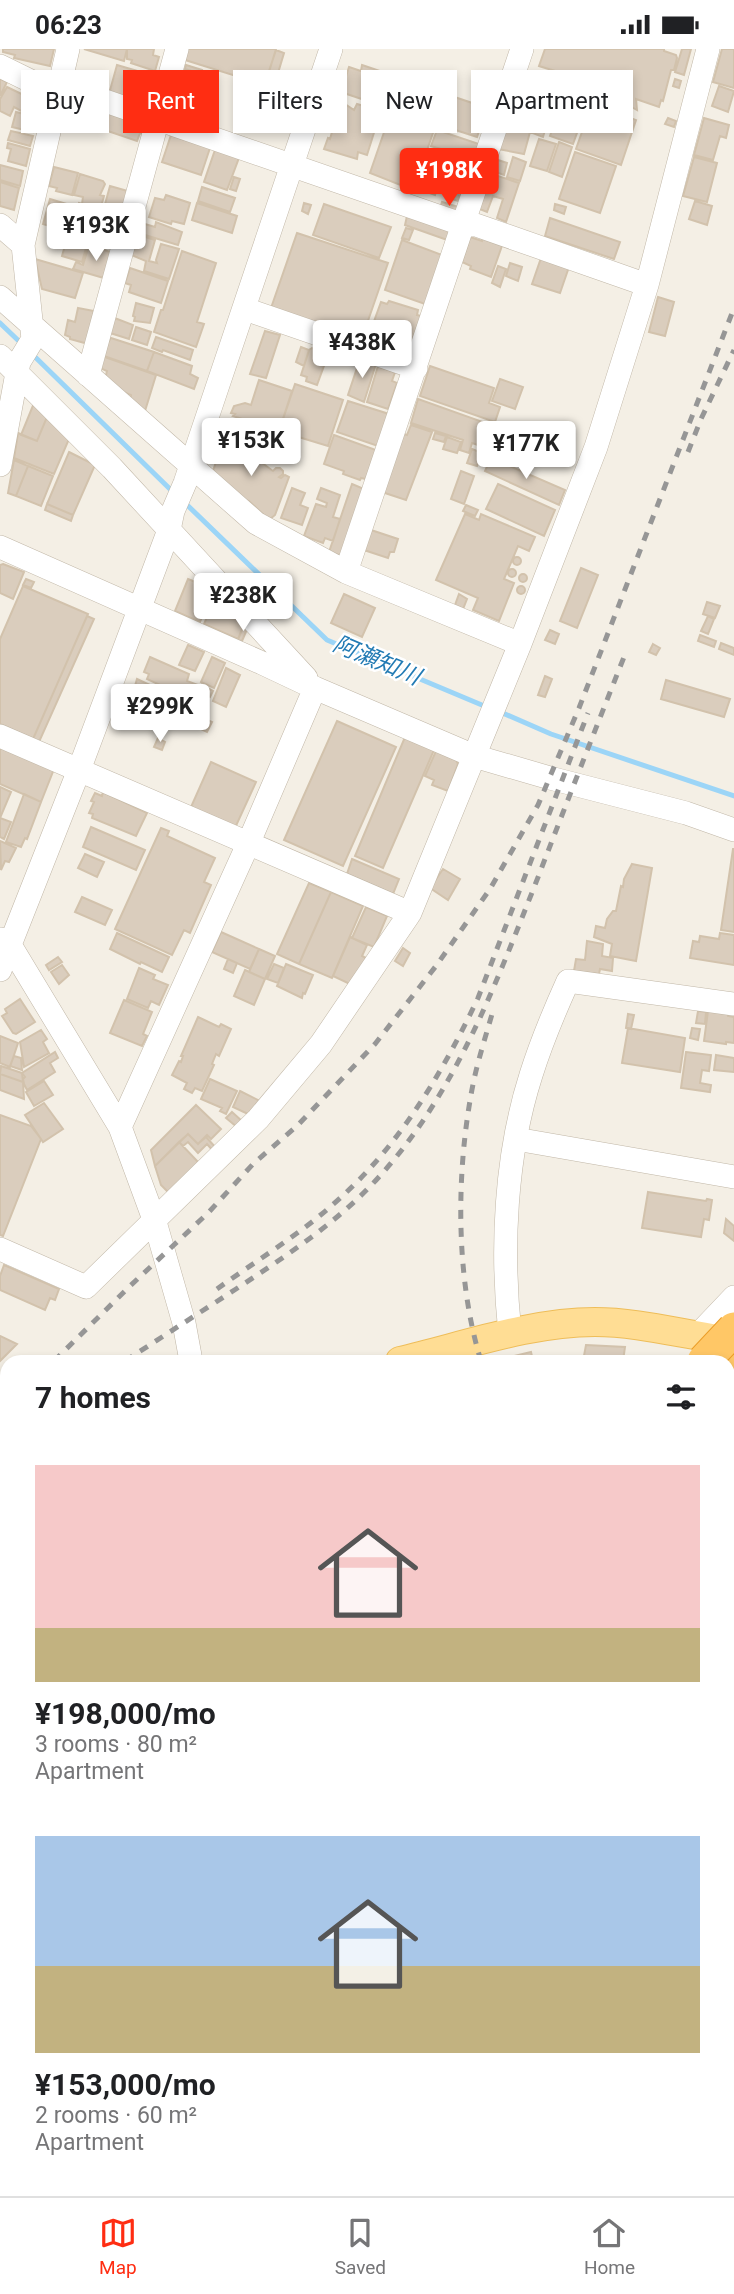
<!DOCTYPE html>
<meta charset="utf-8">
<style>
body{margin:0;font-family:Roboto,"Noto Sans JP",sans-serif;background:#f2f2f2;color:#202124;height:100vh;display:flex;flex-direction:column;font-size:26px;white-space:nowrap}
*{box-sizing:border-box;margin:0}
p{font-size:23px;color:#757577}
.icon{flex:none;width:38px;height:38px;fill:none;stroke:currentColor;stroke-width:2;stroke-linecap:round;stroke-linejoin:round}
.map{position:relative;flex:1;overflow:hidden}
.drawer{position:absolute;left:0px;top:1306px;width:735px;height:842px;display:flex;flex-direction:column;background:#fff;border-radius:21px 21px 0 0;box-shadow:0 4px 10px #0003}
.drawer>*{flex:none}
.hud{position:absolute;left:21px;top:21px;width:693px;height:63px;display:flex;gap:14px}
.price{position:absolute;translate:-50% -60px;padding:0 16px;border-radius:7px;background:#fff;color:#222;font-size:23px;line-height:46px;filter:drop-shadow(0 2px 4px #0008)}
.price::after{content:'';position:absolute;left:50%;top:42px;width:21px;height:16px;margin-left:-10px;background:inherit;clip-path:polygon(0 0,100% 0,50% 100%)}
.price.active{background:#ff2d12;color:#fff}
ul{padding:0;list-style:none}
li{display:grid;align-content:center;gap:14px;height:371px;padding:0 35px}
li span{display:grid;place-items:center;height:217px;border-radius:0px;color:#555}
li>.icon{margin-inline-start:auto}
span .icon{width:126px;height:126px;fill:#fffc;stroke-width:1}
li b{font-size:30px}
h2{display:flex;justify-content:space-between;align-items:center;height:84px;padding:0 35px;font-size:30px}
.tag{padding:0 24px;border-radius:0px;background:#fff;box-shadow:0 4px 10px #0003;font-size:24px;line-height:63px}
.tag.active{background:#ff2d12;color:#fff}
.status{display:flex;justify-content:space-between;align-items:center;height:49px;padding:0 35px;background:#fff;direction:ltr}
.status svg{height:19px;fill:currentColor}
.dock{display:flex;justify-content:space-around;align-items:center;height:98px;border-top:2px solid #e0e0e0;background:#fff;font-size:19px;color:#757577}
.dock a{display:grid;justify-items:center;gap:4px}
.dock .active{color:#ff2d12}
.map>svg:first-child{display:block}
</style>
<div class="status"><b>06:23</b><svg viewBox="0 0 49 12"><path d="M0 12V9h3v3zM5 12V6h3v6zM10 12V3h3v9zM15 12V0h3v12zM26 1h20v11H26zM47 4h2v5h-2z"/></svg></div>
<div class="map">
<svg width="734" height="2147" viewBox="0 0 734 2147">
<rect width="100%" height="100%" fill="#f4efe5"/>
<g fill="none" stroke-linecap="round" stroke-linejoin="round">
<path stroke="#9cd5f7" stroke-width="5" d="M0,274L23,296
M30,303L173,443
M183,452L327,591L489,659
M498,662L551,685L734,747"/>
</g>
<path fill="#dacdbd" stroke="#d2c2ac" stroke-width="2" d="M3,0H54L50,17L14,9L15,6L3,3Z
M84,0H127L124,12Z
M127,0H154L153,6L159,8L155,22L131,14L132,11L127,10Z
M185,0H276L265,36L182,10Z
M545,0H664V2L676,6L677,9L674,21H671L663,52L661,51L659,58L636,50L637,61L628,56L629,48L612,43L607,56L599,53L597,48L589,45L591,39L554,25L555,22L539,17Z
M682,0H691L684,26L675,23Z
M722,0H734V39L713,33Z
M276,1L284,4L278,24L269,22Z
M117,16L161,29L153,55L129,47L128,51L109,45Z
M186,16L202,21L201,25L185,20Z
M362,16L389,25L387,30L361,22Z
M349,18L402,36L394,61L341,43Z
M184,22L210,30L197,73L170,66Z
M522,27L543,35L535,56L515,49Z
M0,30L7,33L0,47Z
M96,30L107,34L104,43L93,39Z
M675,30L681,32L679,39L673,37Z
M410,33L487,59L477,88L400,63Z
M719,37L734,42L728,63L712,57Z
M7,38L32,50L25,64L14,58L10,67L0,62V50Z
M76,48L147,72L143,85L140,84L137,92L64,67L68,53Z
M338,48L343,50L342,53L354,61L357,55L377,61L373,73L377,74L367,106L358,103L357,110L324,100L328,89L330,90L332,83L329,80L333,72L336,73V61L340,60Z
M592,55L636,71L621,116L576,100Z
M519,61L548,71L543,88L514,77Z
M16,63L37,68L33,83L12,78Z
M390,66L434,81L413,141L370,124Z
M668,69L676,72L674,78L665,75Z
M704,69L729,76L726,89L720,87L713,111L694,106Z
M555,73L578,81L573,95L550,87Z
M506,76L530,83L524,105L498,100Z
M437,81L482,96L474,116L445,107L447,102L431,97Z
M11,82L33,87L30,97L8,91Z
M171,86L210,99L201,126L162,113Z
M539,90L556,95L547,122L530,117Z
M559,93L572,98L562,128L549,123Z
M8,94L30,100L26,117L8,112L11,100L7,99Z
M216,98L240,106L227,141L204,133Z
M575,103L616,117L600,164L559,150Z
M429,108L450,115L446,128L440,137H438L435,146L418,140Z
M513,108L526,113L520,132L507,128Z
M694,108L717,114L707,153L683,147Z
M495,110L507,114L504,126L490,121Z
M0,116L23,122L20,137L0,131Z
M54,118L78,124L72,146L56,142L57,139L49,137Z
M455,118L470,123L462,148L459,147L458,152L446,148Z
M489,124L519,134L506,173L497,169L503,150L493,147L487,163L477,159Z
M80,125L103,132L105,135L100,146L104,147L92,190L74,185L75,180L71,179L79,154L82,155L83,148L74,146Z
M234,128L240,130L236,142L230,140Z
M0,133L19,139L14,161L0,157Z
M110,137L131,143L117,194L96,188Z
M202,138L235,149L230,163L198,152Z
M166,146L190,154L184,175L172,172L171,175L149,168L155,149L164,151Z
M50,150L73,157L64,181L43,175Z
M695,152L712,157L707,176L689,170Z
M442,153L458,158L456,165L440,159Z
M197,154L237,167L232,184L192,171Z
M304,154L311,156L308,165L302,162Z
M324,155L391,178L379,209L313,186Z
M555,155L566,158L564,165L554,161Z
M407,167L454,182L450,192L405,176Z
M550,169L620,193L614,210L545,187Z
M138,173L155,178L156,173L182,183L178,196L135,183Z
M406,179L413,181L409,191L402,189Z
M297,184L388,214L362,289L271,259Z
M136,185L155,191L149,212L157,214L156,211L161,195L179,200L169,230L144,222L146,212L129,205Z
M68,186L88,192L82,213L62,207Z
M470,188L482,192L483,188L503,194L491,228L470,220L471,217L462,213Z
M402,191L442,206L425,255L385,241Z
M89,196L113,204L107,230L73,220L76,213L83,216Z
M182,202L216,214L197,273L204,275L196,298L154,283L161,261H163Z
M541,209L569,218L560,244L532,235Z
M35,210L83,224L75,249L42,240Z
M510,214L522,218L518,232L506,227Z
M498,217L506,220L500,238L492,234Z
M130,219L168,232L161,254L129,243L131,236L125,234Z
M658,248L674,253L665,287L649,283Z
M389,252L418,261L417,266L421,267L412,292L372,278L381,253L387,255Z
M136,254L154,259L150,274L134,272L135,268L133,267Z
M78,259L94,262L88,295L70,290V288L65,286L68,271L75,273Z
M112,268L133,276L129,290L107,283Z
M136,278L151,283L147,296L132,291Z
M265,282L280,286L266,329L250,325Z
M156,288L193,301L190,311L163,301L162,303L152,299Z
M111,289L154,303L147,322L101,306L106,291L109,292Z
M301,298L309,301L304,317L296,313Z
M317,298L329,303L317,336L306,332L307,328L301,326L309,301L312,299L317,301Z
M154,303L192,317L190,325L198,329L194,340L147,322Z
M102,307L156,326L145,362L130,352L131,346L119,341L105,330L107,322L100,319Z
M360,310L376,315L364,353L348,346Z
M378,317L395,323L392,332L397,334L388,360L367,353Z
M430,317L494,339L489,354L500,358L495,373L420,347Z
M500,330L523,338L515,360L492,352Z
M259,331L292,342L279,382L233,367L235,365L231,364L234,357L245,354L251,356Z
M295,335L343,351L328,397L279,382Z
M418,350L494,377L487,399L472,394L469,404L460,401L463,391L411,374Z
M348,352L389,365L378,397L337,383Z
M34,354L47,368L37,392L21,386Z
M47,368L69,390L54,425L14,409L18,384L37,392Z
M411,376L432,383L406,451L382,443L401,384L407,386Z
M435,384L446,387L444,393L433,390Z
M334,386L376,401L366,430L361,429L360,431L343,425L344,422L324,415Z
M447,388L461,393L457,404L443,400Z
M228,389L241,400L245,396L248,397L250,402L247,405L252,411L254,408L273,422L276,419H280L283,422V425L279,428L281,429L285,426L289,428L275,466L269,471L249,452L247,455L213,422L222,395Z
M472,400L482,404L477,417L467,414Z
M69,403L95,416L73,466L47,455Z
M491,409L565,441L559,456L485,422Z
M14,411L28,417L16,447L8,444Z
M28,417L53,427L41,457L16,447Z
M461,422L474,427L464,455L451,450Z
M352,435L364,440L342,507L329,503Z
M498,435L555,461L544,487L486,460Z
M292,439L305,444L300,456L308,459L302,476L281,469Z
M321,439L340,446L333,468L340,470L333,492L325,489L323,494L304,487L316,455L326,458L327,454L317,450Z
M47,455L73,466L71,472L45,461Z
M466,456L478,461L475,467L463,462Z
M465,465L479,471L481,465L535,488L529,502L518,497L504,530L514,534L499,572L473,561L478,549L436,531Z
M368,480L398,490L394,503H390L388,509L361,500Z
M513 512a4 4 0 1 1 8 0a4 4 0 1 1-8 0Z
M3,515L24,523L13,550L0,544V516Z
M581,519L598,526L577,579L560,572Z
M508 524a4 4 0 1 1 8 0a4 4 0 1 1-8 0Z
M519 529a4 4 0 1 1 8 0a4 4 0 1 1-8 0Z
M26,530L34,533L31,539L23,536Z
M188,530L213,540L200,573L175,562Z
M517 541a4 4 0 1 1 8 0a4 4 0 1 1-8 0Z
M23,537L88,565L33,690L0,675V590Z
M344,545L375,559L362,588L331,574Z
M459,545L467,550L463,560L455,556Z
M215,550L225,554L224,558L232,561L244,575L238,590L204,575Z
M707,553L720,557L715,569L703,565Z
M87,567L94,570L39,693L33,690Z
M708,567L714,570L708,585L701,582Z
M244,575L248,578L242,592L238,591Z
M550,581L559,585L555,595L545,591Z
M700,586L716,592L714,598L698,592Z
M721,594L734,599V606L719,600Z
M653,595L660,599L656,606L649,603Z
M188,596L204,603L195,622L179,616Z
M150,608L189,625L187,632L198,636L192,651L147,630L149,625L144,623Z
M212,608L225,614L214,639L201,633Z
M226,619L240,626L226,658L213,652Z
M545,627L552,630L545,648L538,646Z
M137,630L150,636L148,642L135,637Z
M666,631L730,650L724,668L661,650Z
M202,636L213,642L210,648L200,643Z
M169,643L182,650L179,656L167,650Z
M200,668L212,673L207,683L195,677Z
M337,672L396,698L343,817L284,791Z
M405,688L434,701L383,819L355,807Z
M158,689L165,693L162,701L154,698Z
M0,697L54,720L41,753L0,735Z
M436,702L456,711L458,715L448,742L432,736L434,731L425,727Z
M211,713L256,733L235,779L191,758Z
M0,738L11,743L0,769L11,773L4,790L0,788Z
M103,743L147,764L136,787L92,769L93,765L89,764L94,753L91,752L95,744L102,747Z
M24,745L41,753L27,790L25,789L21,798L6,793Z
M91,778L145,801L136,821L83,798Z
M161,779L169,782L167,787L215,809L204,833L211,836L190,884L184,881L172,906L115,880Z
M0,792L16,799L9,813L5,812L1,821Z
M733,800H734V883L721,881Z
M85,805L104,813L97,828L78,819Z
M352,810L399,830L393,845L347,825Z
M632,815L652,819L636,912L610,907L612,895L594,888L596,877L605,879L607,870L613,862H616L621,837L623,838L624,830Z
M443,820L460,830L448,851L430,839Z
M309,834L331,843L299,915L277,905Z
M331,843L363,857L332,929L299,915Z
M82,848L112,861L105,876L75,863Z
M366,858L387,867L374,898L352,889Z
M221,883L259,900L250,920L212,903Z
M117,884L169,908L162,923L141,913L140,915L110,900Z
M720,884L734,886V916L690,909L693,892L699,893L700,887L719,890Z
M350,888L367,896L362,907L368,910L352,936L333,927Z
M587,892L603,895L602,907L613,909L612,922L600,920L599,925L574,922L576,910L585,911Z
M403,899L410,904L403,917L395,912Z
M259,900L275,907L265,930L249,923Z
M58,908L62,913L49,921L46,916Z
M228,910L237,914L233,924L224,920Z
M274,915L284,919L278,934L267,930Z
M286,915L313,926L305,945L303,944L302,949L277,937Z
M62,916L69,926L59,935L51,923Z
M139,919L155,926L153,930L168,936L159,956L151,952L148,959L127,950Z
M245,921L265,930L254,956L234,947Z
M20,950L35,973L16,985L13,984L2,967L7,964L5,960Z
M124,951L152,963L143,985L147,987L142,997L110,984Z
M698,962L706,963L705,975L696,974Z
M708,962L728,965V967L734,968V994L726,993V995L704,992Z
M628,965L634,966L631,980L626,979Z
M198,968L219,978L221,975L231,980L219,1007L216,1005L212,1015L214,1016L202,1042L195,1039L192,1044L184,1040L187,1034L172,1026L179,1012L181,1013L183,1007H181Z
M628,979L685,989L680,1023L622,1014Z
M692,979L700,980L698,991L690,989Z
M41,981L47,990L43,993L49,1004L24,1018L20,993Z
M0,987L18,994L10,1018L0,1014Z
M55,1003L58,1009L50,1014L55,1023L27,1041L24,1035L23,1030L25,1028L22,1024Z
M686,1003L711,1006L709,1022L702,1021L700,1034L711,1036L710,1043L681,1039Z
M716,1006L734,1009V1023L714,1021Z
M14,1007L21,1009L22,1021L10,1017Z
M1,1017L22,1024L23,1033L0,1025Z
M0,1025L23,1033L24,1050L0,1041Z
M210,1030L237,1042L226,1065L220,1062L222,1059L201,1050Z
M44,1032L53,1046L34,1057L26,1043Z
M240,1042L260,1052L248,1065L233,1058Z
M44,1054L63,1080L43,1093L25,1066Z
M196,1056L221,1080L211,1090L207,1086L198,1095L188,1085L155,1117L151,1101Z
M232,1063L242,1072L237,1078L226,1069Z
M0,1066L31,1077L41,1090L3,1187L0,1186Z
M188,1085L198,1095L206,1088L217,1100L214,1103L207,1095L198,1104L188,1093L183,1097L179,1093Z
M179,1093L199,1114L169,1144L161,1136L155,1117Z
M648,1143L706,1152L707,1150L712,1151L709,1171L704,1170L701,1188L642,1179Z
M726,1170L734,1177V1192L724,1184Z
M4,1216L59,1240L55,1251L50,1249L45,1261L0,1241V1227Z
M0,1287L17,1295L0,1312Z
M586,1296L625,1298L623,1312H583Z
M531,1303L533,1312H511L510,1308Z
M728,1363L734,1367V1388L732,1386L728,1391Z
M728,1402L734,1403L733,1441L728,1440Z
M0,1488L7,1489V1619L4,1637L0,1636Z
M728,1768L734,1769V2021L728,2020Z
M0,1818L7,1819V1870L0,1868Z
M0,1893L7,1894V1926L0,1925Z
M0,1980L7,1981V2015L0,2014Z
M2,2018L7,2019V2029L0,2028Z
M728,2025L734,2026V2081L728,2080Z
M728,2086L734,2087V2135H728Z
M173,2140H331L330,2147H171Z
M383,2140H445L443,2147H382Z
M445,2140H505L504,2147H443Z
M505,2140H588L586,2147H504Z
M625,2143L658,2147H624Z"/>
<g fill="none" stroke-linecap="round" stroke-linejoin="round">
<g stroke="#c1b7a7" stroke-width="24">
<path id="minor" d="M0,17L57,45
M59,36L464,176H476L647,236
M0,176L23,196
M0,248L256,474L346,523L520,595
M245,260L416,319
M0,307L112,419L306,629
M88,326L177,0
M0,416L19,313L33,290L23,196L68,0
M0,498L262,614L315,639L474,707L550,729L686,764L734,781
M346,523L522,0
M0,687L410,864
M1,890L10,896L120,1078L155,1173L184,1274L191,1312
M0,921L79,721L169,481L173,462L185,434L331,0
M120,1078L249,793L315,639
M516,1090L734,1128
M0,1200L86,1238L258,1070L321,995L410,864L520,595L596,398L647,236L708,0
M510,1285C501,1201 505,1107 531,1026C541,994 554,963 568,932L734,955
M696,1288L734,1248
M728,1355L734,1349
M0,1665L7,1666
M611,2147L612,2140"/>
</g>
<g stroke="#eebd59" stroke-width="30">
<path id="major" d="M400,1312C464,1297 530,1273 595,1273C642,1273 688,1287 734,1292
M67,2147L68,2140"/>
</g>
<g stroke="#eb9d28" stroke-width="35">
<path id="highway" d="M728,1322L734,1316
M0,2091L7,2082
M0,2136L7,2126"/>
</g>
<use href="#minor" stroke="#fff" stroke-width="23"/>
<use href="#major" stroke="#ffdd94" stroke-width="28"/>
<use href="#highway" stroke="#ffc766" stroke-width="33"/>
<path stroke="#969696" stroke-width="5" stroke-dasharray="9 9" stroke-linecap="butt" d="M688,403L701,370L734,301
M217,1240C253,1214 297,1187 330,1158C397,1101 441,1027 478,949L588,664
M54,1312L129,1238L208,1164L253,1115L298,1076L375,995L436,917L490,840L538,756L579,659L734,259
M125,1312C162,1288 199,1264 236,1240C286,1207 338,1173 378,1129C455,1045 494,939 535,836C565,758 595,681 626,603
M481,1312C456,1231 456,1129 471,1046C476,1016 486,987 494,958
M0,1366L7,1359
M0,1398L7,1388
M728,1622L734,1626"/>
<g stroke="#eb9d28" stroke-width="35" stroke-linecap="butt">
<path id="highway-bridge" d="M704,1312L734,1280"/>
</g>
<use href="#highway-bridge" stroke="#ffc766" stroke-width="33"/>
</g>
<g text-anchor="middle" stroke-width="5" stroke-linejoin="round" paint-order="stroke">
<g font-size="23" font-style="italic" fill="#227bb4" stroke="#fff">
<text transform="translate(377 611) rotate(23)" y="8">阿瀬知川</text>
</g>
</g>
</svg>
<b class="price active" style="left:449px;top:159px">¥198K</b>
<b class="price" style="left:96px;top:214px">¥193K</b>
<b class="price" style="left:362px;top:331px">¥438K</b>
<b class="price" style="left:251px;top:429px">¥153K</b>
<b class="price" style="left:526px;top:432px">¥177K</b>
<b class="price" style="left:243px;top:584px">¥238K</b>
<b class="price" style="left:160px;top:695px">¥299K</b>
<div class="hud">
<a class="tag">Buy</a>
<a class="tag active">Rent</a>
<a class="tag">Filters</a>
<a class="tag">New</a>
<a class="tag">Apartment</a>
</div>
<section class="drawer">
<h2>7 homes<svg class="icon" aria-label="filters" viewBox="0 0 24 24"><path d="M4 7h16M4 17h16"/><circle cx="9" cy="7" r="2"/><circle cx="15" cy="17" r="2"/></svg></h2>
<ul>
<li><span style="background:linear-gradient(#f6c9c9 75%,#c2b280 0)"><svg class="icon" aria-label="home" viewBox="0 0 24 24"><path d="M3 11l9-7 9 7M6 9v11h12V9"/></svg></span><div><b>¥198,000/mo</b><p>3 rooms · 80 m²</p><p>Apartment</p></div></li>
<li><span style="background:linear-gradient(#a9c7e8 60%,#c2b280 0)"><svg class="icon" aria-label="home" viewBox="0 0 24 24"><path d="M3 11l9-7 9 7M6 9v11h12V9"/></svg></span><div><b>¥153,000/mo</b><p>2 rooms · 60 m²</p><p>Apartment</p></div></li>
</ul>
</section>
</div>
<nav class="dock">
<a class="active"><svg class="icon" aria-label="map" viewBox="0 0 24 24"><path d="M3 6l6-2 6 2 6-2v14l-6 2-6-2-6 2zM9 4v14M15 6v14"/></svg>Map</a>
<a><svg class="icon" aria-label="saved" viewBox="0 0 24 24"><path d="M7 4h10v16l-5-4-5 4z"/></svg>Saved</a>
<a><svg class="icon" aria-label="home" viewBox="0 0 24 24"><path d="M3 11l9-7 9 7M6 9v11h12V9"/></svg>Home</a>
</nav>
